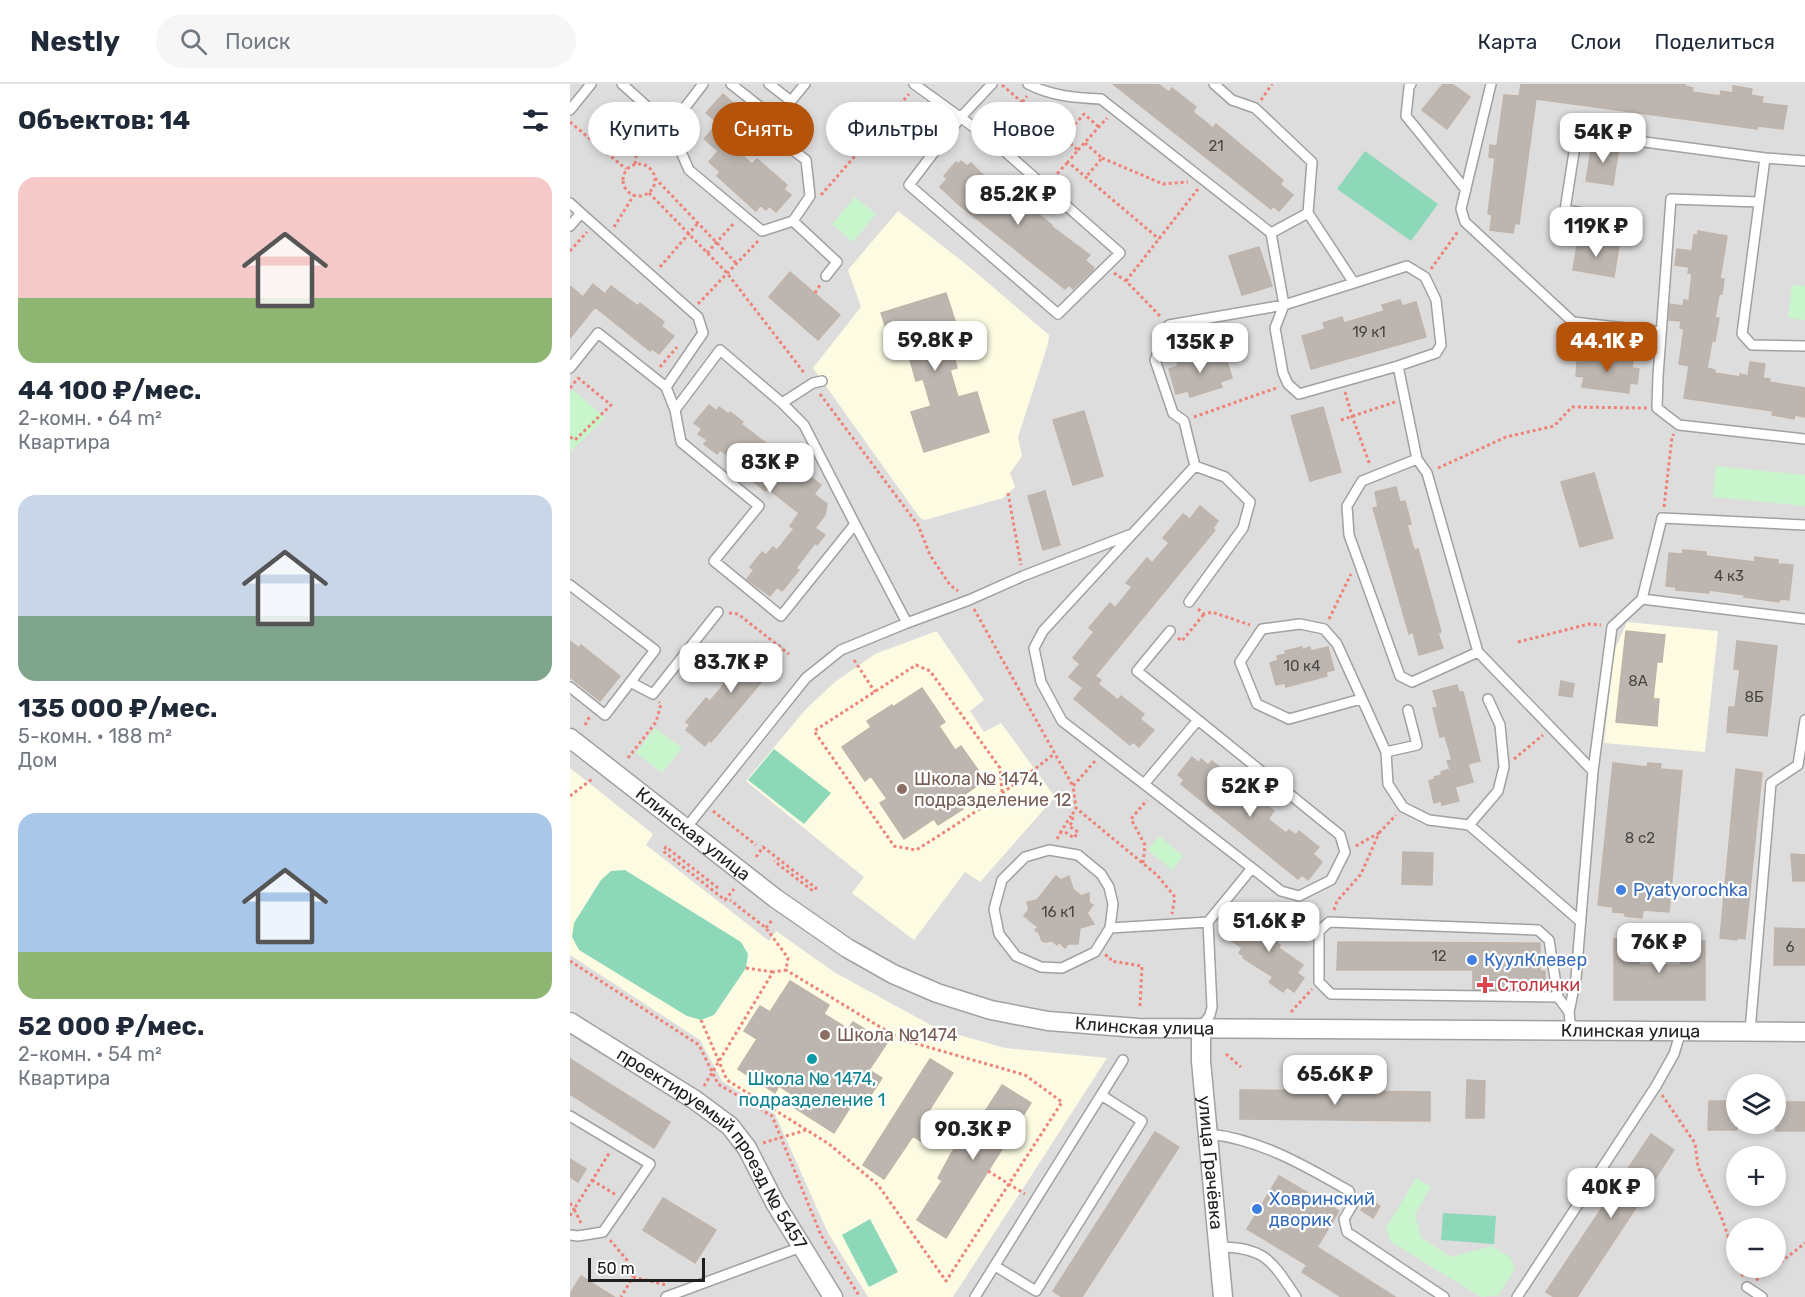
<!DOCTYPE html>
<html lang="ru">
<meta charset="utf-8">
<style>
body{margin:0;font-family:Rubik,sans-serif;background:#f6f6f7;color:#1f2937;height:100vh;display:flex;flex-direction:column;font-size:22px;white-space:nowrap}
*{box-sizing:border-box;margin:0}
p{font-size:20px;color:#747a83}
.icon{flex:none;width:33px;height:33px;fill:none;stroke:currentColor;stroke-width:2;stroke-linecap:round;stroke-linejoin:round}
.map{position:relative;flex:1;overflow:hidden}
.sheet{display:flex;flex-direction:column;background:#fff;width:570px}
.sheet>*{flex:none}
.top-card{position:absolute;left:18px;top:18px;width:570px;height:54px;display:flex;gap:12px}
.controls{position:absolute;left:1156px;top:990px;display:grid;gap:12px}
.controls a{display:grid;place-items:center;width:60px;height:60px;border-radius:50%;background:#fff;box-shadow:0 3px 9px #0003;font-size:30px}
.scale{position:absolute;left:18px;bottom:15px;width:117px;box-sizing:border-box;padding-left:6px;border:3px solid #202020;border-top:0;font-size:16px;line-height:21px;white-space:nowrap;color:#202020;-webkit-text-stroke:4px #fff;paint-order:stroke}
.price{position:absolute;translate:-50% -51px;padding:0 14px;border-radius:12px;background:#fff;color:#222;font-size:20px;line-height:39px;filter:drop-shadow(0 2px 3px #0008)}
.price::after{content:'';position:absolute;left:50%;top:36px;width:18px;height:14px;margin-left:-9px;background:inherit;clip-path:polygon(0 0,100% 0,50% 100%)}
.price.selected{background:#b45309;color:#fff}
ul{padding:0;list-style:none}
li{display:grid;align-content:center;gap:12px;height:318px;padding:0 18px}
li span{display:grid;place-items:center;height:186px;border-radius:18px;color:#555}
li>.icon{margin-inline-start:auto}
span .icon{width:108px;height:108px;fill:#fffc;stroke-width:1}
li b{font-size:26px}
h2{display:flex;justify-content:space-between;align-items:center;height:72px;padding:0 18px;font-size:26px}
.pill{padding:0 21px;border-radius:27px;background:#fff;box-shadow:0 3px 9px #0003;font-size:21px;line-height:54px}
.pill.selected{background:#b45309;color:#fff}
header{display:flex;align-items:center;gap:36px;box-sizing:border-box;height:84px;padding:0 30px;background:#fff;border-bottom:2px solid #e0e1e3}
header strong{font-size:28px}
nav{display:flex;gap:33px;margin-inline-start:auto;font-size:21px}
.search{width:420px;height:54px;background:#f6f6f7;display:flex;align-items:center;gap:15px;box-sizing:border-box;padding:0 21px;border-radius:33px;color:#747a83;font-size:22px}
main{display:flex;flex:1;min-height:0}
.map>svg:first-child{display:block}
</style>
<header>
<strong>Nestly</strong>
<div class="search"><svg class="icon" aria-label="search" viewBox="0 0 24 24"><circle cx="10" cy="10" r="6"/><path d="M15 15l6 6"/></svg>Поиск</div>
<nav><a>Карта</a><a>Слои</a><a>Поделиться</a></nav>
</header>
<main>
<section class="sheet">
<h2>Объектов: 14<svg class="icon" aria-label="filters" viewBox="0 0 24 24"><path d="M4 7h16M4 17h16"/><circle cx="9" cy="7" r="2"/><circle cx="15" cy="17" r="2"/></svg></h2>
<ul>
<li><span style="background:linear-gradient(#f6c9c9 65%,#8fb573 0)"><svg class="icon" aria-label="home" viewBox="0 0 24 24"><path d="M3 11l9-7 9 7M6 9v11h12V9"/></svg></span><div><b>44 100 ₽/мес.</b><p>2-комн. · 64 m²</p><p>Квартира</p></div></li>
<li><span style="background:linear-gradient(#c9d6e8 65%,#7fa58c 0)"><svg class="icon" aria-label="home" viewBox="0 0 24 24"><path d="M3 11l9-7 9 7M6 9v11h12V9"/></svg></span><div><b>135 000 ₽/мес.</b><p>5-комн. · 188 m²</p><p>Дом</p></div></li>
<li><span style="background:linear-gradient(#a9c7e8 75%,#8fb573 0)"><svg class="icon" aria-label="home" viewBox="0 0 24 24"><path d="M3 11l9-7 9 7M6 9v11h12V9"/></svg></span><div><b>52 000 ₽/мес.</b><p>2-комн. · 54 m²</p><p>Квартира</p></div></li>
</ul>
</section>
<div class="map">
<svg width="1235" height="1213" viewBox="0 0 1235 1213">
<rect width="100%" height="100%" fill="#efece7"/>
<path fill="#dedddd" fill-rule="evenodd" d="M0,0H1235V1213H0ZM1167,1000H1206V1040H1167ZM1167,1072H1206V1112H1167ZM1167,1144H1206V1184H1167Z"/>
<path fill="#fdfce3" d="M328,127L397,181L479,251L478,260L448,353L452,372L440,389L445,403L433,414L355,436L350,434L243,284L291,223L278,186Z
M1057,538L1148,547L1135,668L1034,659L1042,585L1046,563Z
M364,548H367L414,616L400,627L414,648L431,639L485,713L410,798L395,788L344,856L282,809L294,793L176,697L236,625L265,598L305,570Z
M0,684L83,750L76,761L199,857L206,847L264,888L368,945L435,964L537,974L383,1213H298L258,1149L205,1030L152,997L130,956L0,871Z"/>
<path fill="#c8f5cb" d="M285,113L306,130L283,158L262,140Z
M1222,201L1235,202V236L1218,234Z
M3,306L35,334L0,368V310Z
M1146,382L1235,391V422L1143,413Z
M85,644L112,664L92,689L66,669Z
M589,752L613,772L602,786L578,766Z
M846,1094L861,1103L845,1130L851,1154L881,1173L922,1162L941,1174L945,1185L929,1211L911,1213L821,1158L816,1144Z"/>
<path fill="#8cd8b9" d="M795,67L868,120L841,157L767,105Z
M204,665L261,709L234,740L178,696Z
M55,786L171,858L178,870L176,884L144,931L131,936L117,932L9,866L2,853L4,839L31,796L41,787Z
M873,1129L926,1132L924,1160L871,1156Z
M300,1135L328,1188L299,1203L272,1151Z"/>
<path fill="#bdb6b0" stroke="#c0b4aa" stroke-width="1.5" d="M543,0H588L599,8L602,4L626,23L623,28L643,44L646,40L713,96L710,100L723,111L709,127L703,122L701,125Z
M873,0H882L900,13L877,45L852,26Z
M951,0H1115V2L1123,4L1122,8L1150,12L1151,7L1163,9V2L1182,5L1181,11L1193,13L1192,19L1217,22L1213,45L1188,42L1187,45L966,15L949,140L945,139L943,149L920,146L922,131L918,130L925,74L919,73L920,61L927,62L934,11L949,12Z
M153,10L178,32L159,54L166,60L163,63L182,80L187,75L217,101L214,105L221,111L206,128L199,122L196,126L190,121L186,127L147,92L150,88L139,78L148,67L134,55L148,39L136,29Z
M1022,59L1049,62L1043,101L1016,97Z
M391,77L397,82L401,79L420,98L422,95L441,110L438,114L457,129L461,124L482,141L481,142L520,171L515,176L524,184L522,187L503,205L499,201L495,205L388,120L370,103L377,95L374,92L386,78L389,80Z
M1128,147L1157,152L1150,195H1154L1152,210H1149L1145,234H1149L1145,257H1142L1137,284L1145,286V289L1170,293V290L1178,292L1180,278L1195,280L1193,294L1200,295L1199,298L1235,304V333L1225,331L1224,335L1202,331L1203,327L1114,314L1119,282L1109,280L1114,245L1110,244L1111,237L1099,236L1100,220L1113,222L1114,216L1119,217L1122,190L1118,189L1119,183L1105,181L1107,165L1122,167L1124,151H1128Z
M1008,155L1049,161L1044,193L1003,186Z
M689,163L702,202L672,211L659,172Z
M220,188L270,231L248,256L199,213Z
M23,200L35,210L41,202L68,222L70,219L94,238L91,242L104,252L89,270L82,265L80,267L25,223L0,254V202L13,213Z
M376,209L389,249L379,252L387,284L380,286L388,313L407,308L419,348L354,368L341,328L361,322L353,295L346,297L337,265L324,269L311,229Z
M830,216L832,222L846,218L856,253L741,285L732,252L755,245L753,239L772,233L774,239L814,227L812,221Z
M643,268L644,271L654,268L662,294L650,298L652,303L620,313L618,307L606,310L599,285L608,282L607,279L614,277L613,274L632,269L633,271Z
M1015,270L1063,276L1062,284L1069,285L1067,300L1060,299L1059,309L1012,303L1014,293L1006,292L1007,278H1014Z
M139,321L147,327L149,323L159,330L160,328L173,338L171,340L205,366L206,364L220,375L219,376L251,401L244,410L257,420L255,431L245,444L255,451L247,461L245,459L226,484L229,486L212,507L207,503L200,512L177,495L184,486L180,483L192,468L196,471L203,463L207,466L224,445L220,442L229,429L197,404L195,407L183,397L185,394L177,387L180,383L161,369L158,372L150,366L147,370L134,360L137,356L128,350L132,345L124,339Z
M753,323L771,388L740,397L721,332Z
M514,327L533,392L503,401L483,336Z
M1024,389L1043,454L1010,463L991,398Z
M826,403L830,418L835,417L841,440L837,441L844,466L848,465L871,548L868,549L873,564L849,571L843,548L839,550L803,424L808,423L805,408Z
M475,407L490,461L473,466L458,412Z
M630,422L648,437L643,444L645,446L525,592L531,596L528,600L548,616L551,612L574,630L570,635L584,646L569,663L563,658L560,661L504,615L513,604L499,593L510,580L503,574L524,548L519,544L540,519L545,524L562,503L556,499L577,474L582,479L599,459L593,454L613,430L620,435Z
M1113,466L1136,468V472L1185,478V473L1208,476V480L1223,481L1219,516L1210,515L1209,518L1174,513L1175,511L1139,506V509L1106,506V503L1096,502L1099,469L1113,470Z
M1056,547L1095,551L1092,578H1087L1083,615H1089L1087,642L1046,638Z
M0,557L9,564L11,561L50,592L30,617L0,593Z
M1167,557L1207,562L1197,652L1157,648L1159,623H1165L1170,585H1164Z
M186,559L205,575L201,581L204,583L141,658L139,656L135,662L116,646L120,641L116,638L136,614L140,617L156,598L151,594L173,569L176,571Z
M732,563V566L740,563L741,567L758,563L764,586L756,588L757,592L716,603L715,599L706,601L700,579L708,576L707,572L716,570L715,567Z
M991,597L1004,600L1002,613L989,611Z
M887,601L889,608H893L910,677L898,680L903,698L885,703L889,717L872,721L871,717L864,719L859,697L865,695L864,693L872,691L871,688L880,685L877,677L882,676L875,652L870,653L863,624L868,623L863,607Z
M352,604L375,638L369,642L385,666L391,662L415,696L387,716L393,725L368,741L364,735L334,755L310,719L317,715L301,692L295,697L272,663L301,643L297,637L322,621L323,623Z
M622,673L629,679L631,675L638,681L642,677L662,693L659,697L682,717L685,712L704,727L698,735L716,749L719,746L726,751L729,747L749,763L743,770L752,778L738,796L732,791L728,795L611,700L614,696L608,691Z
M1043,679L1077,683L1078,679L1091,680L1090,685L1112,687L1099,828L1073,826L1072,834L1055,832V829L1043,828V823L1028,821Z
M1166,685L1192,689L1175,855L1167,854V856L1150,854Z
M833,768L863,769L862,801L832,800Z
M1221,770L1235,771V797H1223Z
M486,792L491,796L499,792L503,805L511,812L519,809V819L523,821L517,829L524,840L510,844L508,860H498L495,864L489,858L487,861L482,857L475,858L472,857L469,849L465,846L468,843L454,832L459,825L457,818L467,816Z
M704,832L710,836L713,849L706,858L710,861L709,864L733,881L727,889L734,894L724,908L717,903L713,908L699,898L703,893L673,874L674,872L669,869L672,864L659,855L667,843L676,849L685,836L688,838L696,833Z
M1205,844L1235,845V881H1204Z
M1044,855H1069V881H1111V857H1135V916H1044Z
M768,858L970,859V887H975V906L903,905V886H767Z
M220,897L259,921L254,930L278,945L283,938L317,959L299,986L312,994L293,1023L284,1017L264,1049L225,1024L230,1015L209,1002L205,1009L168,985L187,955L174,947L190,922L200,928Z
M0,975L100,1038L84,1064L0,1010Z
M360,975L383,989L353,1036L361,1041L359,1044L365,1048L357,1061L343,1052L314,1095L293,1081Z
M897,996L915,997L914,1034H896Z
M432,1001L461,1019L376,1154L347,1136L372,1097L368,1094L381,1070L402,1038L407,1040Z
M670,1006L860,1008V1037L670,1035Z
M1139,1017H1167V1046H1138Z
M1206,1018H1235V1047H1206Z
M585,1048L609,1063L512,1213H492L483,1207Z
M1081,1050L1104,1066L1007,1213H984L976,1208Z
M0,1075L16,1085L8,1098L0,1093Z
M709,1092L769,1127L747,1163L825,1213H771L732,1188L737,1181L677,1145Z
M93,1114L146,1146L125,1179L73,1146Z
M798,1114L810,1122L803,1134L791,1126Z
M11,1192L44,1213H0V1210Z"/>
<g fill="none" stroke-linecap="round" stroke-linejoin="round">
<g stroke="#a1a1a1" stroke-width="12">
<path id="service" d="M52,0L100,43L119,86L192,147L223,137L240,112L236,76L191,42L194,26L161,0
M199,0L221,17L235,0
M344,0L423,57L550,169L488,230L339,101L390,34L422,0
M458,0C481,12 506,14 531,15L701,149
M644,0L662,16L685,24L742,78L738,129L784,199L837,182L855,193L866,216L871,261L866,269L828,282L847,375L857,389L908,568L1023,687L1006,894L999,928L1001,946
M841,0L839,3L836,32L896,106
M921,0L891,125L895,138L1003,238L1091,248
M0,26L21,0
M100,43L133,0
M1195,74L1172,250L1182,261L1235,262
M1189,118L1101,115L1088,292L1087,324L1109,341L1235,355
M0,119L11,129L0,142
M11,129L128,233L133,249L96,303L105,326L111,358L189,422L144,477L211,532L285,440L234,341L212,319L150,266L105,326
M738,129L701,149L714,221L705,244L713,289L718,300L729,310L828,282
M1025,131L995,126L1007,49L1195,74L1235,77
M223,137L267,178L256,192
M0,284L28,249L96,303
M212,319L243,299L252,297
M847,375L792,397L777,422L779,451L830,592L842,598L908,568
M625,382L614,337L603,329L585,276L599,241L714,221L784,199
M285,440L337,539
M0,501L85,566L35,631L0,603
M1072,515L1235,535
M600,547L567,587L628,636L574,700L682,784L638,838
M60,598L83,610L148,528
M791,615L719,635L687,620L670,578L692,545L730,540L754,545L767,560L816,668L818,700L833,723L859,736L899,741L1011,838
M628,636L770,751L775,768L761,796L729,812L711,807L682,784
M816,668L847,661L838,626
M1023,687L1042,543L1072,515L1092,434L1235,441
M574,700L492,637L471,598L464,564L473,547L625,382L655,393L680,418L673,444L619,518
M899,741L928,707L934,683L930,641L918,615
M116,744L236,594L271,566L337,539L399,516L453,492L559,451
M540,844L543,820L539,803L531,790L508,771L479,766L455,773L432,796L424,825L429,850L446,872L471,883L492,884L525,868L540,844L638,838L642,923L640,931L631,944
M988,913L979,856L968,846L759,838L749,847V898L761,910L988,913L999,928
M1180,947L1201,699L1228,681L1235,636
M0,1032L80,1080L33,1148L8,1152L0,1151
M639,1050C689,1055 736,1082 779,1107L783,1120L774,1135L777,1148L874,1213
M649,1163C695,1163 702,1177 726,1213
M425,1182L466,1207L572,1037L531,1011
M1177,1203L1192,1213
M96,1213L231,1163
M405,1213L553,976
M947,1213L1086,1002L1104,970L1111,947"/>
</g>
<g stroke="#a1a1a1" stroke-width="21">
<g id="minor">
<path id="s1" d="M0,654L205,814L277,864L323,890L367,909L421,926L478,937L568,944L1235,948"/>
<path id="s2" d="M0,938L125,1016L160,1042L177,1064L205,1119L263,1213"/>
<path id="s3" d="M631,944V977L653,1213"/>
</g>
</g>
<path stroke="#ee8379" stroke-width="3" stroke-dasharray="3 3" stroke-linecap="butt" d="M432,1L508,66L498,78L589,155
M691,16L702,0
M0,38L56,85
M431,47L457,12
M493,54L514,30L529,43
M515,59L532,74L516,93
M508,66L537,34
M532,74L593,100L618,98
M53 96a16 16 0 1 1 32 0a16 16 0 1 1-32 0Z
M65,80L72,34
M85,94L166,179
M483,94L498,78
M79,109L157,189L235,290
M251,111L339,10
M44,143L64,111
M0,167L17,148
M137,169L164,139
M90,183L128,139
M861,185L889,146
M544,189L556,197L591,233
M556,197L628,105
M245,209L250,201
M128,220L188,157
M90,283L107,263
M0,304L8,294
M775,308L782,332L800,381
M250,310L348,441L360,471L380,501L388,507
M624,333L709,303
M771,336L825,318
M0,353L5,356L41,321L7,293
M868,384L936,353L984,342L1002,323L1077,324
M438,409L451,481
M1094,423L1102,353L1104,350
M404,525L503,702
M628,525L634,530L642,528L680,541
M159,529L168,530L219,570
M759,535L781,490
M608,554L612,557L634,530
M948,558L1019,540L1031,541
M284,576L305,608
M15,641L20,632
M58,674L86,638L91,620L89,618
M944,675L973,651
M525,677L503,702L506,724L587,791L605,813L602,830
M432,708L430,684L360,587L346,581L244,647L324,762L346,766C393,737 440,705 484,670
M0,712L22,695
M143,727L186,761
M490,749L501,732
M809,749L826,731
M487,755L490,749L495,748L504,754L508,748L499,742L503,737L502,731L506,724
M186,773L193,763L246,804L243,807L204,777
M573,779L575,761L561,735L577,716
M148,804L96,763L93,767L155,816L164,805
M764,826L767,817L791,790L809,749L784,763
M196,844L202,836
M535,871L540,873L541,877L572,882L570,922
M0,877L129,961L148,1000L202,1032L251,1151L290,1213
M176,884L203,888
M721,928L742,905
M131,936L157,996L259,1060L308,1101L376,1197L492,1018L455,991L330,955L216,886
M656,970L671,983
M134,1002L203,888L216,886L218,874L196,844L160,816
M1092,1011L1125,1059L1128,1083L1151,1132L1167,1177
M193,1059L236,1046
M418,1087L455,1110
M22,1096L46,1111
M0,1119L4,1125L0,1132
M11,1139L4,1125L40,1068
M40,1156L57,1176L63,1193L51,1213
M1206,1182L1235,1159
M1170,1184L1173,1193
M63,1193L96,1201
M1186,1196L1205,1184"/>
<use href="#service" stroke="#fff" stroke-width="9"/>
<use href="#minor" stroke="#fff" stroke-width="18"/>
</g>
<g fill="#8d6e63" stroke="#fff" stroke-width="2">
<circle cx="332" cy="705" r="6"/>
<circle cx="255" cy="951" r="6"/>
</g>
<g fill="#3f7fe0" stroke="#fff" stroke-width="2">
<circle cx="1051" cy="806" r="6"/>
<circle cx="902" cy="876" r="6"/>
<circle cx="687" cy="1125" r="6"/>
</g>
<path fill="#e0444e" stroke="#fff" stroke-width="2" d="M912 892h6v6h6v6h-6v6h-6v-6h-6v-6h6z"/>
<circle fill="#0f9aa8" stroke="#fff" stroke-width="2" cx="242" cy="975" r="6"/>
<g text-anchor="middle" stroke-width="4.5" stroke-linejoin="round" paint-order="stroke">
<g font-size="15" fill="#474644">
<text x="646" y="67">21</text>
<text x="799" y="253">19 к1</text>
<text x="1159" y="497">4 к3</text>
<text x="732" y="587">10 к4</text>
<text x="1068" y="602">8А</text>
<text x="1184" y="618">8Б</text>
<text x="1070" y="759">8 с2</text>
<text x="488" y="833">16 к1</text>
<text x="1220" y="868">6</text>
<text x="869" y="877">12</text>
</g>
<g font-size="18" fill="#785e54" stroke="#fff" text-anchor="start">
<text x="344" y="701">Школа № 1474,<tspan x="344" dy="21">подразделение 12</tspan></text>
<text x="267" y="957">Школа №1474</text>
</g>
<g font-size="18" fill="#202020" stroke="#fff">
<text dy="6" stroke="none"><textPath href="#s1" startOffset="156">Клинская улица</textPath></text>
<text dy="6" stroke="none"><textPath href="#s1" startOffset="660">Клинская улица</textPath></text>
<text dy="6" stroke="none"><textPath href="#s1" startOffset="1146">Клинская улица</textPath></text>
<text dy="6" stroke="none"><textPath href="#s2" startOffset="195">проектируемый проезд № 5457</textPath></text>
<text dy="6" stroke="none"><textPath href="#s3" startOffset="135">улица Грачёвка</textPath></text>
</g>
<g font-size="18" fill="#366cbe" stroke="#fff" text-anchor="start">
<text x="1063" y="812">Pyatyorochka</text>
<text x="914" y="882">КуулКлевер</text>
<text x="699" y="1121">Ховринский<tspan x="699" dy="21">дворик</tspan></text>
</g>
<g font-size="18" fill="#be3a42" stroke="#fff" text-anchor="start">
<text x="927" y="907">Столички</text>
</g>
<g font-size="18" fill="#0d838f" stroke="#fff">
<text x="242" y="1001">Школа № 1474,<tspan x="242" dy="21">подразделение 1</tspan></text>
</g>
</g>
</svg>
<div class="controls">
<a><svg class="icon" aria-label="layers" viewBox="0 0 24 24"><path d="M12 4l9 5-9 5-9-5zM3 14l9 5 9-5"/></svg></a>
<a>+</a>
<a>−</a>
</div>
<div class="scale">50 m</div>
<b class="price" style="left:1033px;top:80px">54K ₽</b>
<b class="price" style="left:448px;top:142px">85.2K ₽</b>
<b class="price" style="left:1026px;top:174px">119K ₽</b>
<b class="price" style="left:365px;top:288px">59.8K ₽</b>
<b class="price selected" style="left:1037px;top:289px">44.1K ₽</b>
<b class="price" style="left:630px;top:290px">135K ₽</b>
<b class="price" style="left:200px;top:410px">83K ₽</b>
<b class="price" style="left:161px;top:610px">83.7K ₽</b>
<b class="price" style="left:680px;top:734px">52K ₽</b>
<b class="price" style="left:699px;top:869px">51.6K ₽</b>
<b class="price" style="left:1089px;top:890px">76K ₽</b>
<b class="price" style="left:765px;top:1022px">65.6K ₽</b>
<b class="price" style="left:403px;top:1077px">90.3K ₽</b>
<b class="price" style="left:1041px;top:1135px">40K ₽</b>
<div class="top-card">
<a class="pill">Купить</a>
<a class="pill selected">Снять</a>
<a class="pill">Фильтры</a>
<a class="pill">Новое</a>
</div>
</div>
</main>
